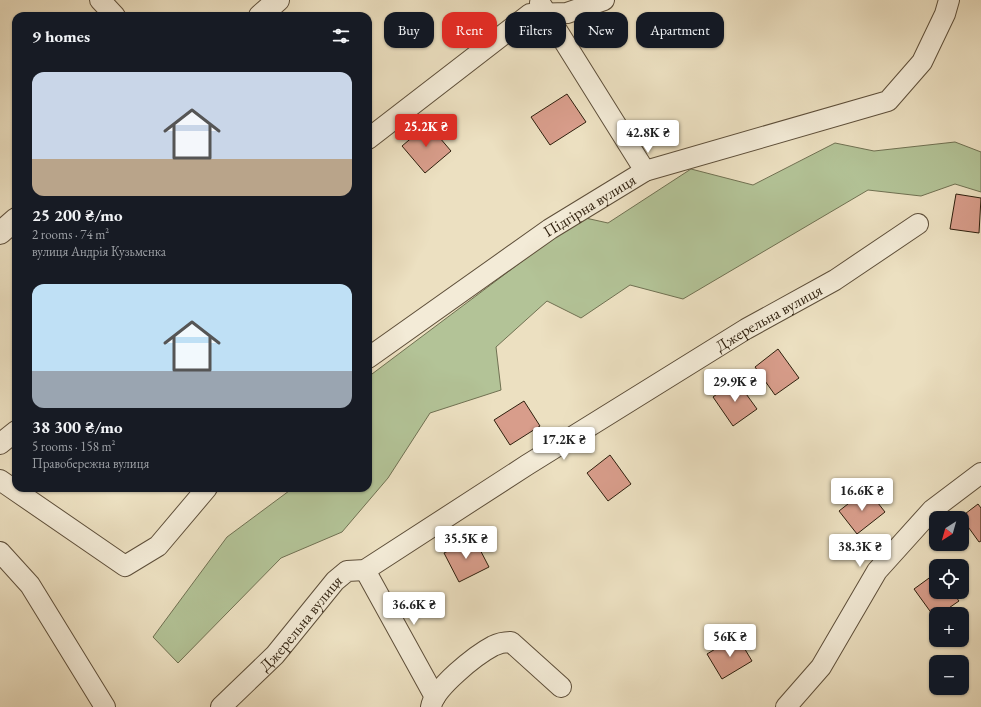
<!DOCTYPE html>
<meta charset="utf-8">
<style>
body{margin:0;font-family:"EB Garamond",serif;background:#20242c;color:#f1f3f6;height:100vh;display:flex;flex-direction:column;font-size:15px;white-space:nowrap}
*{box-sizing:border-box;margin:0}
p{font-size:13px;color:#9ea1a6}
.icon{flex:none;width:22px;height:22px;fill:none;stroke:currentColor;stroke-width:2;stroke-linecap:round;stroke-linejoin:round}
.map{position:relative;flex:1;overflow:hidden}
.drawer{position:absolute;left:12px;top:12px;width:360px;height:480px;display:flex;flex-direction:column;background:#171b24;border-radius:12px;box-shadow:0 1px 3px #0004}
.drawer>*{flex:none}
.banner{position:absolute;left:384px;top:12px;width:380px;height:36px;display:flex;gap:8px}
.needle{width:26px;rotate:217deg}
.tools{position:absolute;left:929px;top:511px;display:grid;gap:8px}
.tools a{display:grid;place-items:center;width:40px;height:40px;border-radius:8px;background:#171b24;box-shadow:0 1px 3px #0004;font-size:20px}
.price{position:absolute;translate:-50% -34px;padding:0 9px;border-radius:4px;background:#fff;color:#222;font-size:13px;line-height:26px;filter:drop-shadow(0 1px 2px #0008)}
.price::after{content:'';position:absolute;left:50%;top:24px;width:12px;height:9px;margin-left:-6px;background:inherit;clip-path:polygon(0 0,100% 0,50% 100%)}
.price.on{background:#d93025;color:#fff}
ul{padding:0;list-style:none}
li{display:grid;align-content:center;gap:8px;height:212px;padding:0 20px}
li span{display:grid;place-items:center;height:124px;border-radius:12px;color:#555}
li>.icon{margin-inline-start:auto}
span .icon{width:72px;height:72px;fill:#fffc;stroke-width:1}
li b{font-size:17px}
h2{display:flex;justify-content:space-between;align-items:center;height:48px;padding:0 20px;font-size:17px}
.pill{padding:0 14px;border-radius:12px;background:#171b24;box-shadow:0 1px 3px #0004;font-size:14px;line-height:36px}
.pill.on{background:#d93025;color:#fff}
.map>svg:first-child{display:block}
</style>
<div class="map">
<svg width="981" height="707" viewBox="0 0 981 707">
<rect width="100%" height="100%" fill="#ece0c1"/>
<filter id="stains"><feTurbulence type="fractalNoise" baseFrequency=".005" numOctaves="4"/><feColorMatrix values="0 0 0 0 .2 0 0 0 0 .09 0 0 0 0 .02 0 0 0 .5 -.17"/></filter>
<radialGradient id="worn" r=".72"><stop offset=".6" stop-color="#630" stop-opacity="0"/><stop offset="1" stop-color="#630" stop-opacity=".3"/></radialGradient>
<path fill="#b3c397" stroke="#707152" d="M955,142L981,152V192L955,184L921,196L868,190L683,299L630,285L581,318L547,301L496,347L501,390L430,413L388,478L342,532L281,558L178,663L153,637L227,537L293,488H368V377L581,217L608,223L691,169L753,185L835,143L874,151Z"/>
<path fill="#d89d8b" stroke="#2e1f0d" d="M567,94L586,122L550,145L531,117Z
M428,124L451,151L425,173L402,146Z
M956,194L981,198L979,233L950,229Z
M778,349L799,378L775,395L755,367Z
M736,380L757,409L733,426L713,397Z
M524,401L540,426L510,445L494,420Z
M610,455L631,484L608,501L587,473Z
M867,489L885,512L857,534L839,511Z
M978,504L981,508V541L979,542L961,517Z
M474,538L489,567L459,582L444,553Z
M936,573V592H952L959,601L940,614H936L935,618L914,589Z
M737,636L752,661L722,679L707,654Z"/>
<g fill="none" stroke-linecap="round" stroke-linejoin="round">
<g stroke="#5e4f3a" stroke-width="22">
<g id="minor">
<path d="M100,0L115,16"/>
<path d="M540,3L645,171"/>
<path d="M368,139L530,14L567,13L604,0"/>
<path id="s1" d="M368,358L550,229L645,171L888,101L922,62L945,14L949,0"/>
<path d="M0,444L16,431"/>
<path d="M0,480L125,566L158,546L207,488"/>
<path d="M0,552L30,585L105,707"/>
<path d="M365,570L435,697"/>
<path id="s2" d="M221,707L275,655L335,581L347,571L365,570L527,465L746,329L835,280L918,224"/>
<path d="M431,707C434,688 476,655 493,646C499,643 505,642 511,642L561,687"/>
<path d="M786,707L821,667L877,571L932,510L981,473"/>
</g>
</g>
<g stroke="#5e4f3a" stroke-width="24">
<path id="tertiary" d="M260,16L278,0
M0,233L16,219"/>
</g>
<use href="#minor" stroke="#f3ebd7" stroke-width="20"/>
<use href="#tertiary" stroke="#f3ebd7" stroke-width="22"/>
</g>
<g text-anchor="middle" stroke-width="4" stroke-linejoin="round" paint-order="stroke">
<g font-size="16" fill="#2e1f0d" stroke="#f3ebd7">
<text dy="6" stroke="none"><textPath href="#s1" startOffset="269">Підгірна вулиця</textPath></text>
<text dy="6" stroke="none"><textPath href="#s2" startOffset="680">Джерельна вулиця</textPath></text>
<text dy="6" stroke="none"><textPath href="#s2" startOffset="116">Джерельна вулиця</textPath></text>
</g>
</g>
<rect width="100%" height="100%" filter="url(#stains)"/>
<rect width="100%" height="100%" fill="url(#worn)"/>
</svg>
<div class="tools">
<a><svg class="needle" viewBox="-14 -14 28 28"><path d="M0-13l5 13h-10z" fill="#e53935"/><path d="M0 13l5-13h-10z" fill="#9ea1a6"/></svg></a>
<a><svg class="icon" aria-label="locate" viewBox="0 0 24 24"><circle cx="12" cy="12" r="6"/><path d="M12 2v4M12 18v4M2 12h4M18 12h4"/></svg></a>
<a>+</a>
<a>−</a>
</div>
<b class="price on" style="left:426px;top:148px">25.2K ₴</b>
<b class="price" style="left:648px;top:154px">42.8K ₴</b>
<b class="price" style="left:735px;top:403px">29.9K ₴</b>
<b class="price" style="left:564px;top:461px">17.2K ₴</b>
<b class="price" style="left:862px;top:512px">16.6K ₴</b>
<b class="price" style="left:466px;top:560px">35.5K ₴</b>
<b class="price" style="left:860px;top:568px">38.3K ₴</b>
<b class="price" style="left:414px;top:626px">36.6K ₴</b>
<b class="price" style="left:730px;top:658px">56K ₴</b>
<div class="banner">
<a class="pill">Buy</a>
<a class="pill on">Rent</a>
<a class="pill">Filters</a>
<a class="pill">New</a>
<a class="pill">Apartment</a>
</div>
<section class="drawer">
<h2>9 homes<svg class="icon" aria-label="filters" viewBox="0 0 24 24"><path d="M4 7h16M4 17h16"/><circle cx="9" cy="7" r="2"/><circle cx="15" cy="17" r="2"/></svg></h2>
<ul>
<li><span style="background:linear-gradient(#c9d6e8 70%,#b9a48a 0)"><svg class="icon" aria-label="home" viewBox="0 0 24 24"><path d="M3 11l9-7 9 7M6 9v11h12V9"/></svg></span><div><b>25 200 ₴/mo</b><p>2 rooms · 74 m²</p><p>вулиця Андрія Кузьменка</p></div></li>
<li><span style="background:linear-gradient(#bfe0f5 70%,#9aa5b1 0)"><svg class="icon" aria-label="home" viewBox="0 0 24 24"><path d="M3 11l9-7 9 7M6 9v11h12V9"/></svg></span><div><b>38 300 ₴/mo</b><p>5 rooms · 158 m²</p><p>Правобережна вулиця</p></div></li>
</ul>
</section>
</div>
